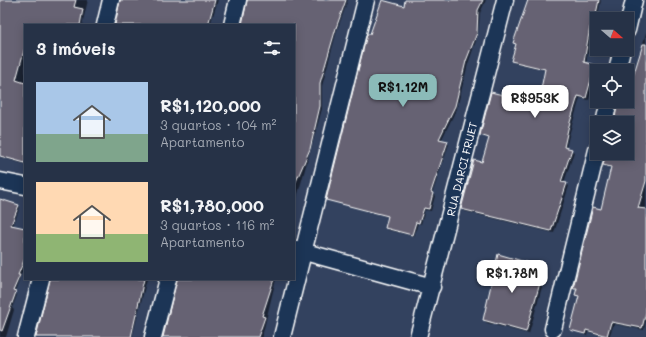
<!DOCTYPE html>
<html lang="pt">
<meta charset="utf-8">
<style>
body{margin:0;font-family:Mali,sans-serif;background:#2e3a4e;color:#f1f3f6;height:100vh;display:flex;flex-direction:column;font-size:15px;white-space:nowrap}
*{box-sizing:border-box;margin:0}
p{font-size:13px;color:#a4aab4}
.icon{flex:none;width:22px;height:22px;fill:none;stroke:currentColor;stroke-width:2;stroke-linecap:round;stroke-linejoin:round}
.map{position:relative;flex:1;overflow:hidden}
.details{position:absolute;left:24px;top:24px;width:271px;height:256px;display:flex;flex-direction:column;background:#263247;border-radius:0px;box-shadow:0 2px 10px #0003,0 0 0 1px #424d60}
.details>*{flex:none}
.needle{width:26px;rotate:110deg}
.tools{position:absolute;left:590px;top:12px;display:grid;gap:8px}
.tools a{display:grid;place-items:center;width:44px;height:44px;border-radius:0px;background:#263247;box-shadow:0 2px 10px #0003,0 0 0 1px #424d60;font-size:20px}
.price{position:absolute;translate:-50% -34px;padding:0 9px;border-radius:8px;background:#fff;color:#222;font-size:13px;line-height:26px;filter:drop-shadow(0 1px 2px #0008)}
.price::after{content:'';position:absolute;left:50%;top:24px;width:12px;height:9px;margin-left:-6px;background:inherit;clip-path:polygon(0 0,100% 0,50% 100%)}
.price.current{background:#8bbbb9;color:#111}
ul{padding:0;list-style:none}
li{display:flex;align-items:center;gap:12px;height:100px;padding:0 12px}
li span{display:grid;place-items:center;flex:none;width:112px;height:80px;border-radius:0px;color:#555}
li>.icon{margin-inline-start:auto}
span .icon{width:48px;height:48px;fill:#fffc;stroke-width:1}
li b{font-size:17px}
h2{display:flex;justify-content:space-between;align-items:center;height:48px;padding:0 12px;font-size:17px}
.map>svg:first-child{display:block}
</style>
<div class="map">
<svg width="646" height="337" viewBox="0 0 646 337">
<rect width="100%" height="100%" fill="#33425f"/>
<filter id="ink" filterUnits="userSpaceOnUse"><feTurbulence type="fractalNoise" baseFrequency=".025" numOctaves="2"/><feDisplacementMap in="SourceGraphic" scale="8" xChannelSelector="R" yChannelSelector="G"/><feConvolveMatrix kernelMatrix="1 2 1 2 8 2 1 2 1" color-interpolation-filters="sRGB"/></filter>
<g filter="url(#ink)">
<path fill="#0007" d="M0,0H88L82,25H25V164L0,157Z
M121,0H218L210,25H116Z
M247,0H348L337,30L322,86V109L294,208V25H242Z
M431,0H486L480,13L478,35L468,64L457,108L441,141L449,144L432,194L435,196L431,211L425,210L421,224L418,223L414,236L388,230L386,228L389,217L327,200L426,14Z
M529,0H601L595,30L592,29L586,64L597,68L589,100L580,98L570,132L566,148L574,152L564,183L569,186L554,233L464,211L462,209L483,164L489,139L481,135L539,106L546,70L515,63L512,61L516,45L514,42Z
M646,32V321L644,330L614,324L609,337L588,332L587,336L571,329L580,297L576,294L578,290L574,287L601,210L612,168L604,165L606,153H627V123H615L619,101H627V83L632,84Z
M0,200L20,207L13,226L25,229V264L15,292L17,295L12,308L14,310L6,337H0Z
M539,267L542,270L536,283L542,287L529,334L487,323L484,320Z
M51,279H147L132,337H37Z
M179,279H276L262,337H164Z"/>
<path fill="#666273" stroke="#fff" d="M0,0H76L74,7L83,9L80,25H25V47L16,80L25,83V163L0,156Z
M120,0H215L208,25H115Z
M247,0H346L336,28L320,83V106L310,149L294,186V25H242Z
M382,0L404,6L405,0H483L478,10L477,33L466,61L455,106L439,139L448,141L431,192L433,193L429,209L424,208L419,223L416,222L412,235L385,228L388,216L326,200L367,34H370Z
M528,0H599L593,28L590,27L584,62L595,65L586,98L578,96L568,129L564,147L572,149L561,182L567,183L551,231L461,209L474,160L482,162L489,138L480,135L491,92L538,104L545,69L511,61L516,44L513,43Z
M643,44H646V181L638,208L646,209V312L642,328L611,322L607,336L586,330L585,334L570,330L579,296L575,295L577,288H573L593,207L601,209L611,167L603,165L606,153H627V123H614L618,101H627V82L631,83Z
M0,199L19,205L11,225L25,228V258L18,275H20L13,291L16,292L2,331L0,330Z
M498,254L539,266L533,281L540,283L526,332L483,320Z
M50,279H144L131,337H36Z
M177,279H274L262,316L265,317L258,337H163Z"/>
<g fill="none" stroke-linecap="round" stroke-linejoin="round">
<g stroke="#fff" stroke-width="19">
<path id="minor" d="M105,25L111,0
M232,25L238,0
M627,30L634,0
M617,71L622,49
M604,123L609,101
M0,181L25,186
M294,249L432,287
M553,329L597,150
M26,337L41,279
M153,337L168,279
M282,337L366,0
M418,337L505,0"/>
</g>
<use href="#minor" stroke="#1d3557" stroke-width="16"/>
</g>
</g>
<g text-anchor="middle" stroke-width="3" stroke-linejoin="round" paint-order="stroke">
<g font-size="11" fill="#fff" stroke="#1d3557">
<text transform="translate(462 169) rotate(-76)" y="4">RUA DARCI FRUET</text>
</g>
</g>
</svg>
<div class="tools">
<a><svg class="needle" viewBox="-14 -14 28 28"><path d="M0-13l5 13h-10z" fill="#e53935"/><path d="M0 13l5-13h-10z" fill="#a4aab4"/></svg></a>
<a><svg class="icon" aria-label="locate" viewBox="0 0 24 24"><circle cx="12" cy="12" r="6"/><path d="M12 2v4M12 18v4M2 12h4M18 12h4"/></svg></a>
<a><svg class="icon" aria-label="layers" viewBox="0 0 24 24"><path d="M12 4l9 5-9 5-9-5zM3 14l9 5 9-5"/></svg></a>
</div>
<b class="price current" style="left:403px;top:108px">R$1.12M</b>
<b class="price" style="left:535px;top:119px">R$953K</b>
<b class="price" style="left:512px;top:294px">R$1.78M</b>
<section class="details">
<h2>3 imóveis<svg class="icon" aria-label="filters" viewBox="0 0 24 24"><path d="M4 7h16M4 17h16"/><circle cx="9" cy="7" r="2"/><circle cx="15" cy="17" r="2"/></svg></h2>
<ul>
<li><span style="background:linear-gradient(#a9c7e8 65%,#7fa58c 0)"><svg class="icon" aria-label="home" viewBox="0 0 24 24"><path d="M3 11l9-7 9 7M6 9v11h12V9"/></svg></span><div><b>R$1,120,000</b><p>3 quartos · 104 m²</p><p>Apartamento</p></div></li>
<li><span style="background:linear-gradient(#ffd9b3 65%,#8fb573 0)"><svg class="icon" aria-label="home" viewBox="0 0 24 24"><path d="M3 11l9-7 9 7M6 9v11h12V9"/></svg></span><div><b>R$1,780,000</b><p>3 quartos · 116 m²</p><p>Apartamento</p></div></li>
</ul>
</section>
</div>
